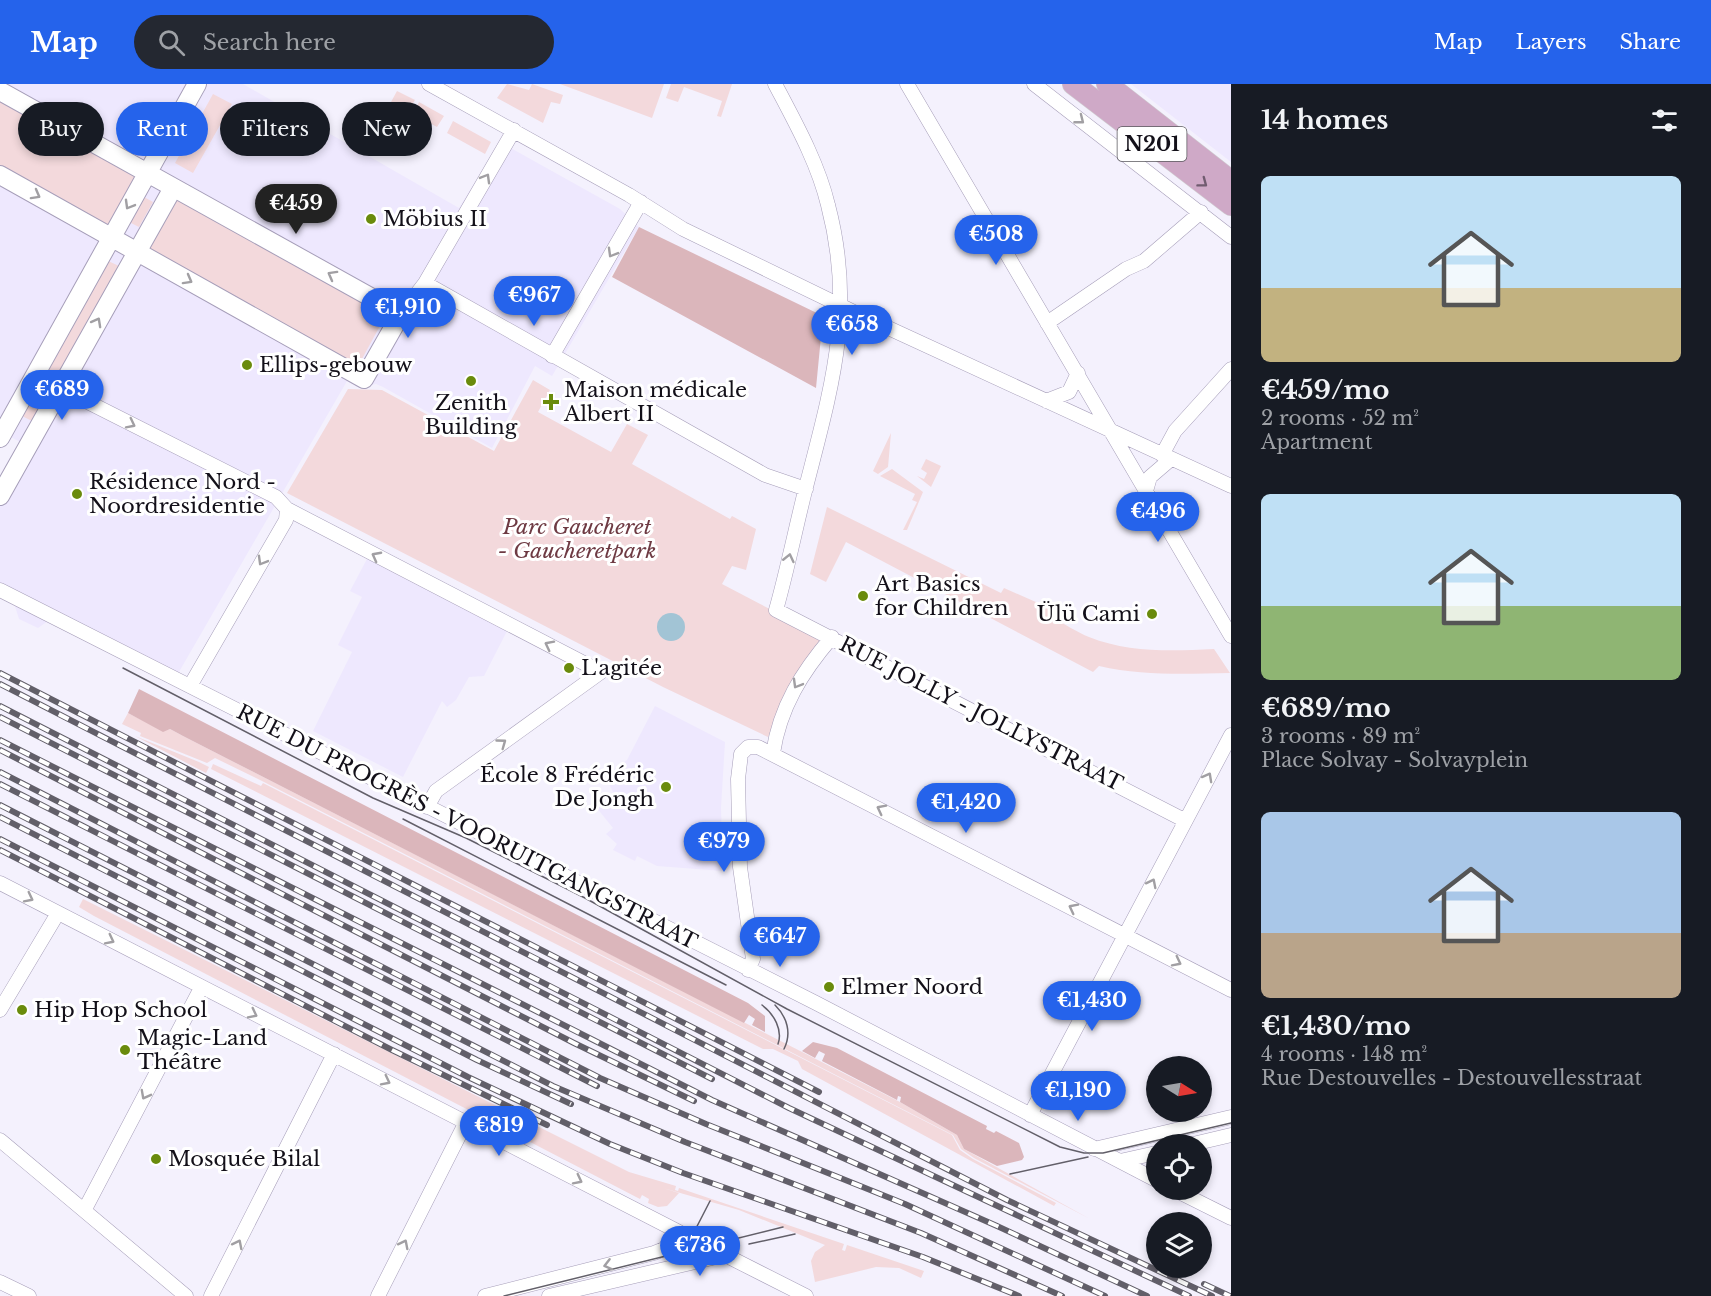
<!DOCTYPE html>
<meta charset="utf-8">
<style>
body{margin:0;font-family:"Libre Baskerville",serif;background:#242831;color:#f1f3f6;height:100vh;display:flex;flex-direction:column;font-size:22px;white-space:nowrap}
*{box-sizing:border-box;margin:0}
p{font-size:20px;color:#9ea1a6}
.icon{flex:none;width:33px;height:33px;fill:none;stroke:currentColor;stroke-width:2;stroke-linecap:round;stroke-linejoin:round}
.map{position:relative;flex:1;overflow:hidden}
.details{display:flex;flex-direction:column;background:#171b24;width:480px}
.details>*{flex:none}
.hud{position:absolute;left:18px;top:18px;width:570px;height:54px;display:flex;gap:12px}
.needle{width:39px;rotate:101deg}
.fabs{position:absolute;left:1146px;top:972px;display:grid;gap:12px}
.fabs a{display:grid;place-items:center;width:66px;height:66px;border-radius:50%;background:#171b24;box-shadow:0 3px 9px #0003;font-size:30px}
.price{position:absolute;translate:-50% -51px;padding:0 14px;border-radius:21px;background:#2563eb;color:#fff;font-size:20px;line-height:39px;filter:drop-shadow(0 2px 3px #0008)}
.price::after{content:'';position:absolute;left:50%;top:36px;width:18px;height:14px;margin-left:-9px;background:inherit;clip-path:polygon(0 0,100% 0,50% 100%)}
.price.active{background:#222;color:#fff}
ul{padding:0;list-style:none}
li{display:grid;align-content:center;gap:12px;height:318px;padding:0 30px}
li span{display:grid;place-items:center;height:186px;border-radius:9px;color:#555}
li>.icon{margin-inline-start:auto}
span .icon{width:108px;height:108px;fill:#fffc;stroke-width:1}
li b{font-size:26px}
h2{display:flex;justify-content:space-between;align-items:center;height:72px;padding:0 30px;font-size:26px}
.tag{padding:0 21px;border-radius:27px;background:#171b24;box-shadow:0 3px 9px #0003;font-size:21px;line-height:54px}
.tag.active{background:#2563eb;color:#fff}
header{display:flex;align-items:center;gap:36px;box-sizing:border-box;height:84px;padding:0 30px;background:#2563eb;color:#fff}
header strong{font-size:28px}
nav{display:flex;gap:33px;margin-inline-start:auto;font-size:21px}
.search{width:420px;height:54px;background:#242831;display:flex;align-items:center;gap:15px;box-sizing:border-box;padding:0 21px;border-radius:33px;color:#9ea1a6;font-size:22px}
main{display:flex;flex:1;min-height:0}
.map>svg:first-child{display:block}
</style>
<header>
<strong>Map</strong>
<div class="search"><svg class="icon" aria-label="search" viewBox="0 0 24 24"><circle cx="10" cy="10" r="6"/><path d="M15 15l6 6"/></svg>Search here</div>
<nav><a>Map</a><a>Layers</a><a>Share</a></nav>
</header>
<main>
<div class="map">
<svg width="1231" height="1212" viewBox="0 0 1231 1212">
<rect width="100%" height="100%" fill="#f4f1fd"/>
<path fill="#eee8fe" d="M0,0H243L459,124L500,58L620,125L639,143L552,292L535,282L492,364L383,303L376,300L358,303L347,297L172,600L48,537L38,544L19,535L14,519L0,512V422L31,364L0,347Z
M1131,0H1231V78Z
M367,475L507,547L484,592L469,593L456,616L447,623L442,617L403,693L313,647L352,568L338,561L362,513L350,507Z
M655,622L725,658L721,724L723,787L657,782L637,772L635,777L613,766L617,760L606,750L613,744L596,723L598,717L613,708L605,692L627,676Z"/>
<path fill="#f3d9dc" d="M507,0L529,6L532,0L563,11L560,20L551,18L543,39L497,14Z
M560,0H664L652,34Z
M671,0H732L721,33L717,32L722,17L684,3L678,18L666,14Z
M397,7L415,16L408,27L391,18Z
M213,10L232,20L193,89L175,79Z
M0,17L136,92L106,146L0,87Z
M419,18L444,32L437,43L413,30Z
M453,37L491,58L485,70L447,49Z
M144,113L153,118L139,143L129,138Z
M175,114L386,231L357,284L145,167Z
M106,176L119,182L32,337L20,331Z
M533,296L550,306L538,328L611,368L627,340L648,351L632,380L730,435L732,432L756,445L746,486L732,482L722,500L823,553L792,601L768,653L663,603L287,409L348,305L382,306L494,367Z
M891,349L888,383L878,390L873,387Z
M926,375L941,382L931,403L917,392L924,395L927,389L921,385Z
M892,385L923,408L907,446H903L917,418L912,416L915,410L880,392Z
M827,423L1001,509L1004,504L1054,526L1051,533C1064,539 1076,548 1089,553C1129,569 1172,567 1214,565L1230,589C1185,590 1143,592 1099,582L1093,588L846,458L826,498L810,490Z
M128,629L163,647L170,645L183,652L900,1018L957,1051L964,1065L1090,1135L974,1074L961,1065L953,1051L264,698L215,674L207,679L140,652L141,649L122,640Z
M135,652L199,678L209,683L206,689Z
M213,680L261,702L263,699L952,1051L960,1066L973,1075L1056,1119L1054,1122L802,985L798,977L773,965H763L211,685Z
M83,815L629,1088L676,1102L675,1106L678,1107L679,1104L844,1160L842,1166L845,1167L847,1161L924,1187L921,1194L899,1184L876,1183L815,1198L811,1177L815,1168L825,1161L739,1126L663,1104L679,1109L667,1122L658,1123L648,1119L649,1115L642,1111L640,1115L94,832L79,823Z"/>
<path fill="#dbb6bb" d="M639,143L823,232L816,304L612,193Z
M139,605L748,919L765,932V948L752,941L755,935L749,931L744,939L183,652L170,645L163,648L128,629Z
M813,958L837,964L987,1042L986,1045L994,1049L996,1047L1019,1059L1024,1073L1022,1076L997,1082L964,1065L957,1051L900,1018L901,1013L898,1012L897,1016L822,977L825,970L819,967L815,974L802,967Z"/>
<path fill="#a2c4d5" d="M657 543a14 14 0 1 1 28 0a14 14 0 1 1-28 0Z"/>
<g fill="none" stroke-linecap="round" stroke-linejoin="round">
<g stroke="#a69eb9" stroke-width="15">
<path id="street" d="M429,0L629,111L683,145L858,230L1231,402
M775,0C795,38 818,79 828,121C856,227 831,305 805,407C795,447 787,487 776,526L1184,736
M907,0L1231,552
M1034,0L1231,153
M425,199L765,391L806,405
M401,230L425,199L514,46
M1047,239L1126,185L1144,177L1201,128
M552,272L641,118
M60,304L276,413L287,425L601,588L436,707L427,723
M1046,317L1069,308L1078,289
M1162,371L1175,347L1231,285
M1146,407L1150,393L1171,375
M0,506L816,919L1156,1096
M190,602L286,436L287,425
M773,669C780,623 802,588 832,553
M0,799L679,1148L664,1165L654,1169L485,1212
M748,886L753,875L740,783L738,695L741,670L748,663H758L1231,906
M0,926L58,829
M1030,1031L1231,651
M0,1056L186,1212
M1193,1060L1231,1051
M1094,1065L1231,1033
M1120,1077L1156,1069
M1175,1106L1231,1134
M85,1125L201,904
M0,1198L29,1212
M211,1212L334,970
M378,1212L466,1038
M549,1212L725,1171L806,1212"/>
</g>
<g stroke="#a69eb9" stroke-width="20">
<path id="secondary" d="M0,7L401,230L364,295L0,91
M0,354L197,0
M0,412L173,104"/>
</g>
<g stroke="#d0cfd1" stroke-width="22">
<path id="primary" d="M1073,0L1231,121
M1107,0L1231,97"/>
</g>
<use href="#street" stroke="#fff" stroke-width="14"/>
<use href="#secondary" stroke="#fff" stroke-width="18"/>
<use href="#primary" stroke="#cfa9c7" stroke-width="21"/>
<path stroke="#625f69" stroke-width="1.5" d="M123,584L373,714L466,754L585,814L787,925L1060,1063L1084,1069H1103L1231,1039
M403,735L726,901
M762,921C774,930 783,946 778,960
M775,921C787,933 792,949 784,965
M1010,1090L1088,1073
M749,1160L795,1150
M676,1171L691,1154L710,1117
M504,1212L783,1143"/>
<g stroke="#625f69" stroke-width="6">
<path id="rail" d="M0,589L819,1008
M0,600L1007,1116L1212,1212
M0,622L789,1024L1189,1212
M0,633L712,995
M0,656L712,1016L997,1142L1147,1212
M0,666L574,959L694,1017
M0,688L600,994L706,1040L905,1120L1105,1212
M0,700L597,1002
M0,721L553,1002L685,1058L921,1149L1062,1212
M0,733L477,976L571,1020
M0,755L468,993L610,1060L683,1089L923,1173L1019,1212
M0,766L392,966L547,1041
M1204,1200L1230,1212"/>
</g>
<use href="#rail" stroke="#fff" stroke-width="4" stroke-dasharray="11" stroke-linecap="butt"/>
</g>
<defs><path id="oneway-chevron" d="M-2-3.5L2.5 0L-2 3.5" fill="none" stroke-width="1.6" stroke-linecap="round" stroke-linejoin="round" transform="scale(1.5)"/></defs>
<g stroke="#a19fa3">
<use href="#oneway-chevron" transform="translate(1080 36) rotate(38)"/>
<use href="#oneway-chevron" transform="translate(486 94) rotate(-60)"/>
<use href="#oneway-chevron" transform="translate(36 111) rotate(29)"/>
<use href="#oneway-chevron" transform="translate(129 121) rotate(120)"/>
<use href="#oneway-chevron" transform="translate(612 169) rotate(120)"/>
<use href="#oneway-chevron" transform="translate(332 191) rotate(-151)"/>
<use href="#oneway-chevron" transform="translate(188 196) rotate(29)"/>
<use href="#oneway-chevron" transform="translate(97 238) rotate(-61)"/>
<use href="#oneway-chevron" transform="translate(131 340) rotate(27)"/>
<use href="#oneway-chevron" transform="translate(376 472) rotate(-152)"/>
<use href="#oneway-chevron" transform="translate(789 474) rotate(-77)"/>
<use href="#oneway-chevron" transform="translate(262 477) rotate(120)"/>
<use href="#oneway-chevron" transform="translate(549 561) rotate(-153)"/>
<use href="#oneway-chevron" transform="translate(797 600) rotate(120)"/>
<use href="#oneway-chevron" transform="translate(502 659) rotate(-36)"/>
<use href="#oneway-chevron" transform="translate(1208 693) rotate(-61)"/>
<use href="#oneway-chevron" transform="translate(881 725) rotate(-153)"/>
<use href="#oneway-chevron" transform="translate(1152 799) rotate(-63)"/>
<use href="#oneway-chevron" transform="translate(29 814) rotate(27)"/>
<use href="#oneway-chevron" transform="translate(1073 824) rotate(-153)"/>
<use href="#oneway-chevron" transform="translate(110 856) rotate(27)"/>
<use href="#oneway-chevron" transform="translate(1177 878) rotate(27)"/>
<use href="#oneway-chevron" transform="translate(253 930) rotate(27)"/>
<use href="#oneway-chevron" transform="translate(386 997) rotate(27)"/>
<use href="#oneway-chevron" transform="translate(145 1011) rotate(118)"/>
<use href="#oneway-chevron" transform="translate(578 1096) rotate(27)"/>
<use href="#oneway-chevron" transform="translate(238 1160) rotate(-63)"/>
<use href="#oneway-chevron" transform="translate(404 1160) rotate(-63)"/>
<use href="#oneway-chevron" transform="translate(608 1181) rotate(166)"/>
</g>
<use stroke="#715c70" href="#oneway-chevron" transform="translate(1203 99) rotate(37)"/>
<g fill="#6a8b0c" stroke="#fff" stroke-width="2">
<circle cx="371" cy="135" r="6"/>
<circle cx="247" cy="281" r="6"/>
<circle cx="471" cy="297" r="6"/>
<path d="M548 309h6v6h6v6h-6v6h-6v-6h-6v-6h6z"/>
<circle cx="77" cy="410" r="6"/>
<circle cx="863" cy="512" r="6"/>
<circle cx="1152" cy="530" r="6"/>
<circle cx="569" cy="584" r="6"/>
<circle cx="666" cy="703" r="6"/>
<circle cx="829" cy="903" r="6"/>
<circle cx="22" cy="926" r="6"/>
<circle cx="125" cy="966" r="6"/>
<circle cx="156" cy="1075" r="6"/>
</g>
<g text-anchor="middle" stroke-width="6" stroke-linejoin="round" paint-order="stroke">
<rect fill="#fff" stroke="#5a585e" stroke-width="1.5" x="1117.5" y="43" width="69" height="34" rx="4.5"/>
<g font-size="20" font-weight="bold" fill="#131019">
<text x="1152" y="67">N201</text>
</g>
<g font-size="21" fill="#131019" stroke="#fff" text-anchor="start">
<text x="383" y="142">Möbius II</text>
<text x="259" y="288">Ellips-gebouw</text>
<text x="564" y="313">Maison médicale<tspan x="564" dy="24">Albert II</tspan></text>
<text x="471" y="326" text-anchor="middle">Zenith<tspan x="471" dy="24">Building</tspan></text>
<text x="89" y="405">Résidence Nord -<tspan x="89" dy="24">Noordresidentie</tspan></text>
<text x="875" y="507">Art Basics<tspan x="875" dy="24">for Children</tspan></text>
<text x="1140" y="537" text-anchor="end">Ülü Cami</text>
<text x="581" y="591">L'agitée</text>
<text x="654" y="698" text-anchor="end">École 8 Frédéric<tspan x="654" dy="24">De Jongh</tspan></text>
<text x="841" y="910">Elmer Noord</text>
<text x="34" y="933">Hip Hop School</text>
<text x="137" y="961">Magic-Land<tspan x="137" dy="24">Théâtre</tspan></text>
<text x="168" y="1082">Mosquée Bilal</text>
</g>
<g font-size="21" font-style="italic" fill="#6e3a43" stroke="#fff">
<text x="577" y="450">Parc Gaucheret<tspan x="577" dy="24">- Gaucheretpark</tspan></text>
</g>
<g font-size="21" fill="#131019" stroke="#fff">
<text transform="translate(981 630) rotate(27)" y="7">RUE JOLLY - JOLLYSTRAAT</text>
<text transform="translate(467 743) rotate(27)" y="7">RUE DU PROGRÈS - VOORUITGANGSTRAAT</text>
</g>
</g>
</svg>
<div class="fabs">
<a><svg class="needle" viewBox="-14 -14 28 28"><path d="M0-13l5 13h-10z" fill="#e53935"/><path d="M0 13l5-13h-10z" fill="#9ea1a6"/></svg></a>
<a><svg class="icon" aria-label="locate" viewBox="0 0 24 24"><circle cx="12" cy="12" r="6"/><path d="M12 2v4M12 18v4M2 12h4M18 12h4"/></svg></a>
<a><svg class="icon" aria-label="layers" viewBox="0 0 24 24"><path d="M12 4l9 5-9 5-9-5zM3 14l9 5 9-5"/></svg></a>
</div>
<b class="price active" style="left:296px;top:151px">€459</b>
<b class="price" style="left:996px;top:182px">€508</b>
<b class="price" style="left:534px;top:243px">€967</b>
<b class="price" style="left:408px;top:255px">€1,910</b>
<b class="price" style="left:852px;top:272px">€658</b>
<b class="price" style="left:62px;top:337px">€689</b>
<b class="price" style="left:1158px;top:459px">€496</b>
<b class="price" style="left:966px;top:750px">€1,420</b>
<b class="price" style="left:724px;top:789px">€979</b>
<b class="price" style="left:780px;top:884px">€647</b>
<b class="price" style="left:1092px;top:948px">€1,430</b>
<b class="price" style="left:1078px;top:1038px">€1,190</b>
<b class="price" style="left:499px;top:1073px">€819</b>
<b class="price" style="left:700px;top:1193px">€736</b>
<div class="hud">
<a class="tag">Buy</a>
<a class="tag active">Rent</a>
<a class="tag">Filters</a>
<a class="tag">New</a>
</div>
</div>
<section class="details">
<h2>14 homes<svg class="icon" aria-label="filters" viewBox="0 0 24 24"><path d="M4 7h16M4 17h16"/><circle cx="9" cy="7" r="2"/><circle cx="15" cy="17" r="2"/></svg></h2>
<ul>
<li><span style="background:linear-gradient(#bfe0f5 60%,#c2b280 0)"><svg class="icon" aria-label="home" viewBox="0 0 24 24"><path d="M3 11l9-7 9 7M6 9v11h12V9"/></svg></span><div><b>€459/mo</b><p>2 rooms · 52 m²</p><p>Apartment</p></div></li>
<li><span style="background:linear-gradient(#bfe0f5 60%,#8fb573 0)"><svg class="icon" aria-label="home" viewBox="0 0 24 24"><path d="M3 11l9-7 9 7M6 9v11h12V9"/></svg></span><div><b>€689/mo</b><p>3 rooms · 89 m²</p><p>Place Solvay - Solvayplein</p></div></li>
<li><span style="background:linear-gradient(#a9c7e8 65%,#b9a48a 0)"><svg class="icon" aria-label="home" viewBox="0 0 24 24"><path d="M3 11l9-7 9 7M6 9v11h12V9"/></svg></span><div><b>€1,430/mo</b><p>4 rooms · 148 m²</p><p>Rue Destouvelles - Destouvellesstraat</p></div></li>
</ul>
</section>
</main>
